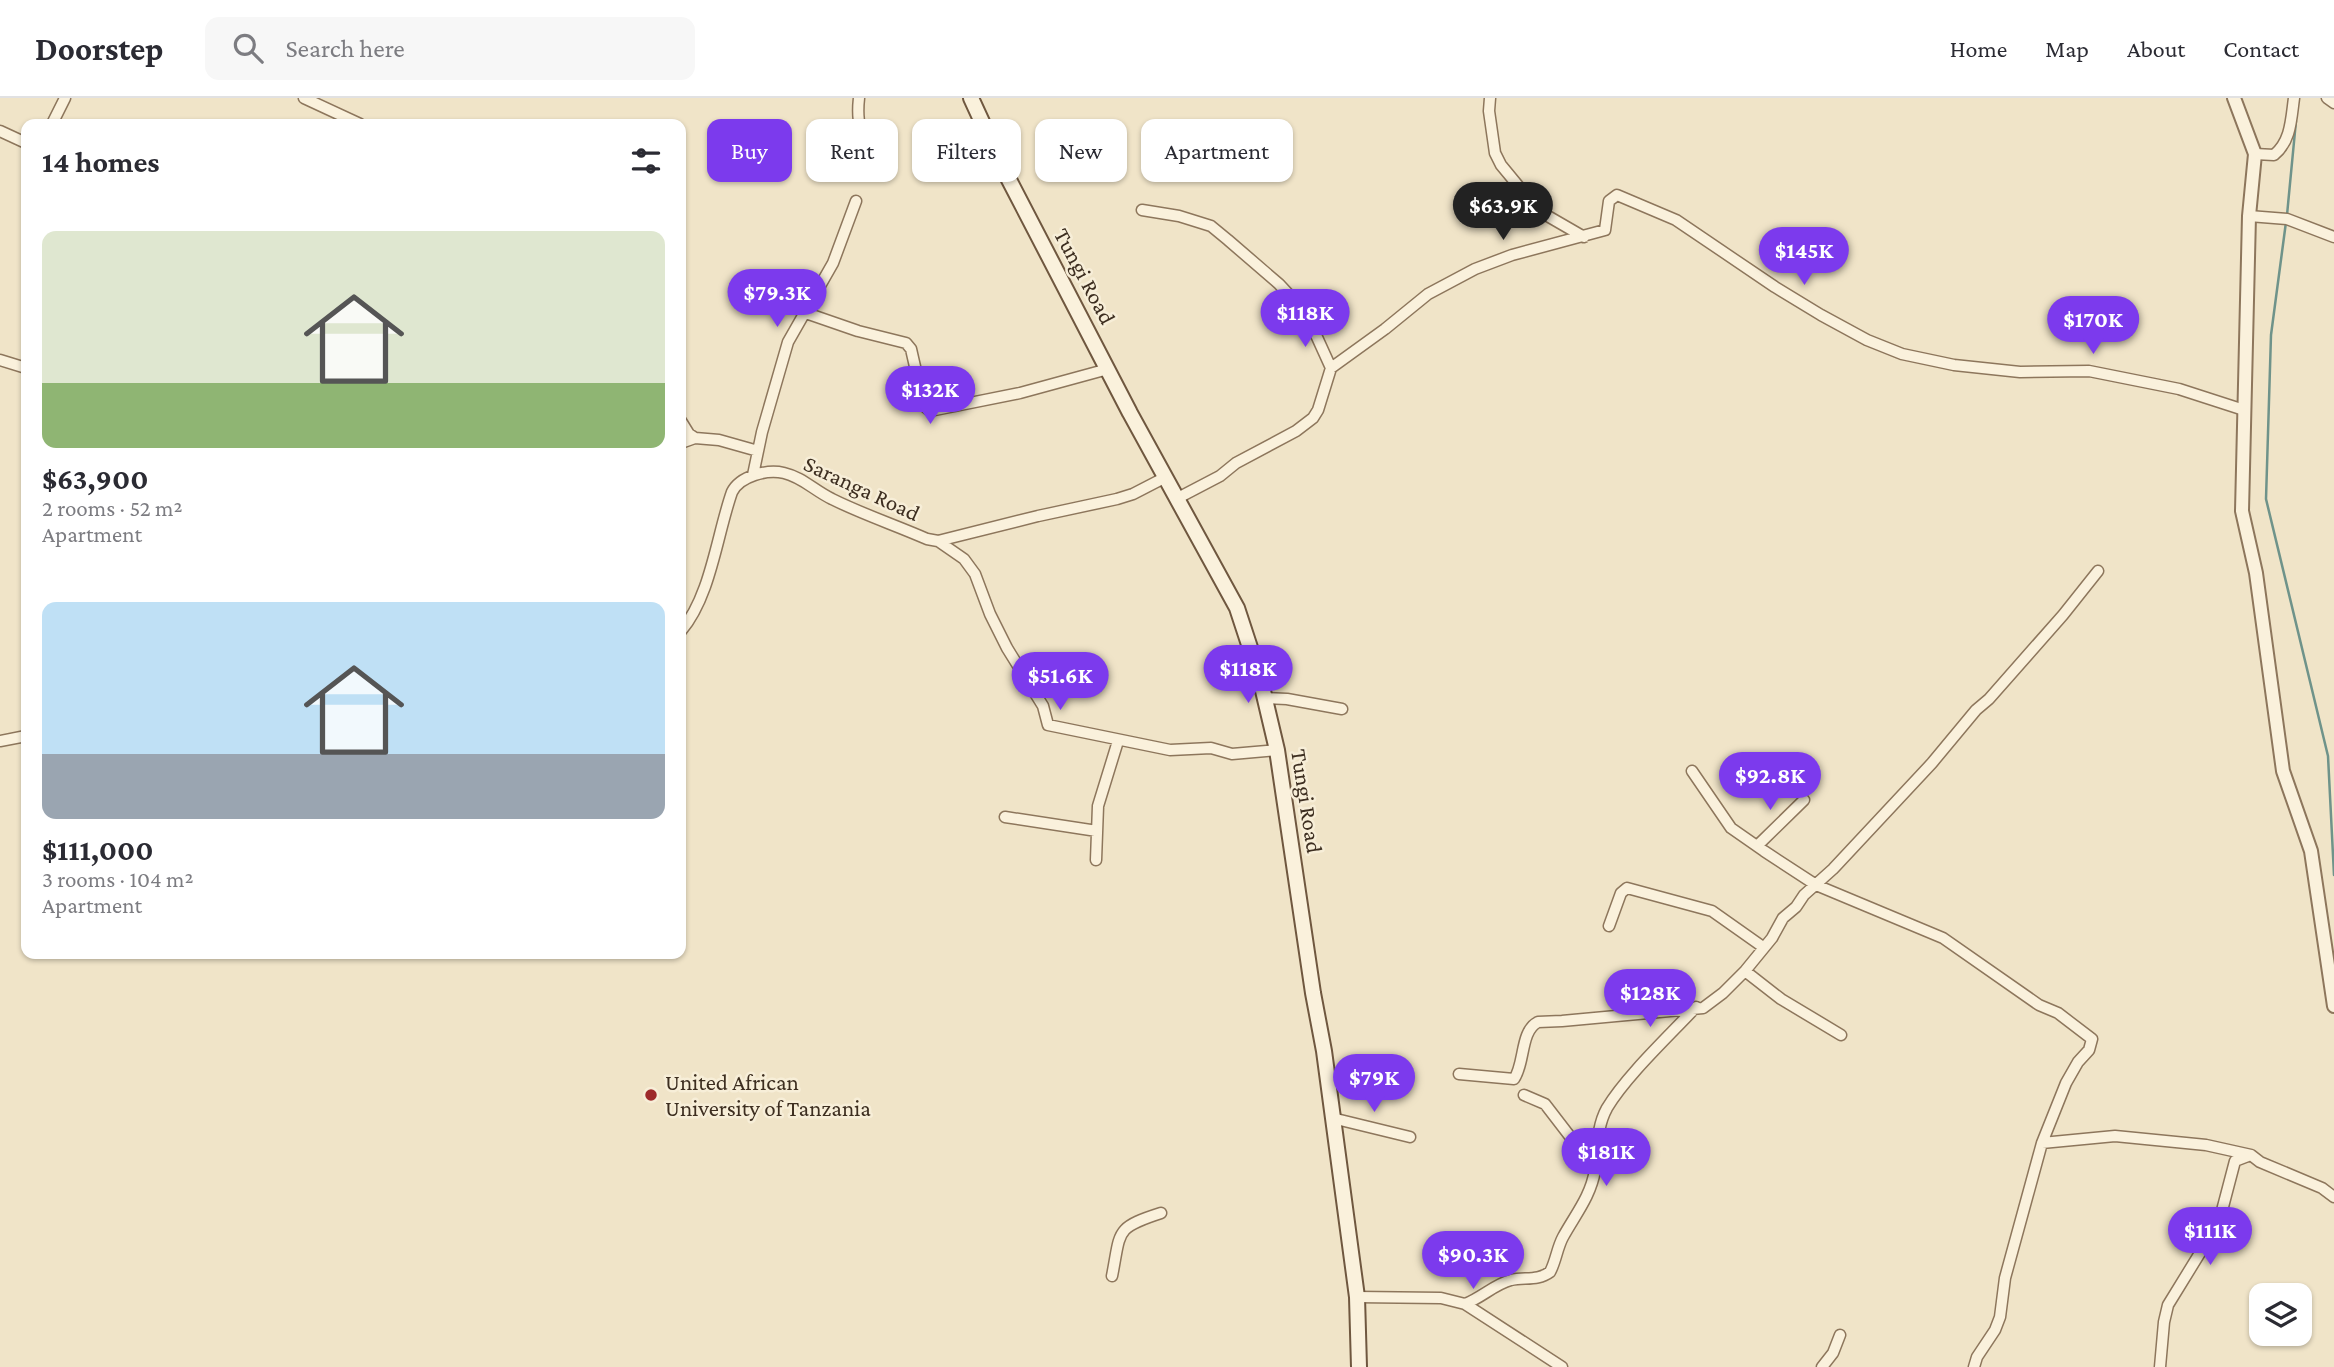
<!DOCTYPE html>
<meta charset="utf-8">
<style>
body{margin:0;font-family:"Crimson Pro",serif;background:#f7f7f7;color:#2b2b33;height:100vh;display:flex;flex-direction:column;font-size:26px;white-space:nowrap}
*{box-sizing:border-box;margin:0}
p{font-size:23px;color:#7c7c81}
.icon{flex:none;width:38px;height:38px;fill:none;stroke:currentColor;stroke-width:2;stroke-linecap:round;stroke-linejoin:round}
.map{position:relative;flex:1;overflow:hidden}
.sheet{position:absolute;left:21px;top:21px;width:665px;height:840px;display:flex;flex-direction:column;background:#fff;border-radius:14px;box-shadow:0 2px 5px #0004}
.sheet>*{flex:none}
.hud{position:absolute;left:707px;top:21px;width:665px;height:63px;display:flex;gap:14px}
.controls{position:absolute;left:2249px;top:1185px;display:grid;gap:14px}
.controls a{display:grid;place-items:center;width:63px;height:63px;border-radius:14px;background:#fff;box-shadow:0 2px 5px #0004;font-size:35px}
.price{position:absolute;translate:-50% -60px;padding:0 16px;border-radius:24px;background:#7c3aed;color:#fff;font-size:23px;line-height:46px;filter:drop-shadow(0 2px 4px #0008)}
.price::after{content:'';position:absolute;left:50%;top:42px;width:21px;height:16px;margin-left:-10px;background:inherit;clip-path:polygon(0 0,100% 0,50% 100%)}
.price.on{background:#222;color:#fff}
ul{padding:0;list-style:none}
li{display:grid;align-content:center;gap:14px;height:371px;padding:0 21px}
li span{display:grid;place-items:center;height:217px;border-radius:14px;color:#555}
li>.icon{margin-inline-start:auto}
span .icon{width:126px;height:126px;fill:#fffc;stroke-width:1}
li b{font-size:30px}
h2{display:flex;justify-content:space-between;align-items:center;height:84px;padding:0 21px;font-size:30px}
.pill{padding:0 24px;border-radius:14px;background:#fff;box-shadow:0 2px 5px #0004;font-size:24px;line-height:63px}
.pill.on{background:#7c3aed;color:#fff}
header{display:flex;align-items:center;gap:42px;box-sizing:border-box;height:98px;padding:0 35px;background:#fff;border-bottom:2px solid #e1e1e2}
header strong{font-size:33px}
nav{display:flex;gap:38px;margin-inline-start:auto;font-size:24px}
.search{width:490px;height:63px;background:#f7f7f7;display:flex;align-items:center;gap:18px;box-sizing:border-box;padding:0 24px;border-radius:14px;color:#7c7c81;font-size:26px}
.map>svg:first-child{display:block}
</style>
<header>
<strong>Doorstep</strong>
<div class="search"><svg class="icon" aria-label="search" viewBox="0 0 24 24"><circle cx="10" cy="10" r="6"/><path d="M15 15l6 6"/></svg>Search here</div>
<nav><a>Home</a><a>Map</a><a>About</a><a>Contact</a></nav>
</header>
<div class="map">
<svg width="2334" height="1269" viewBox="0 0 2334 1269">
<rect width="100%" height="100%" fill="#f0e4c8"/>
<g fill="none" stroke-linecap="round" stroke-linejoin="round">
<path stroke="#6f938a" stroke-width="2.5" d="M2287,117L2296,23
M2286,124L2271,237L2266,401L2328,658L2334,777"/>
<g stroke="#8d765c" stroke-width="13">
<path id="minor" d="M304,0L360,26
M859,0C856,27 861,35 875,58
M1490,0L1489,13L1495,55L1501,67L1539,113L1584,139
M2327,0L2334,5
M52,26L65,0
M0,33L26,45
M2255,56L2274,57C2291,43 2291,22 2294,0
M1142,112L1179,118L1211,128L1228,142L1279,186L1306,215L1331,270L1318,312L1313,320L1296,333L1236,365L1220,378L1176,401
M2249,118L2287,121L2334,139
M803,214L858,233L906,245L911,251L924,308L930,313L1020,295L1108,271
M0,262L26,270
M1331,270L1385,231L1428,196L1475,171L1512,157L1605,132L1609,103L1617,97L1676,122L1775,189L1821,217L1867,242L1902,256L1954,267L2020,274L2089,273L2179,291L2244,312
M681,323L689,336L695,340L719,342L758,353
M681,345L695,340
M753,377L762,334L788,244L833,165L856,103
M938,443L964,461L975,476L990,516L1007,550L1043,608L1048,627L1170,652L1211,650L1232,656L1277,652
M681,533C711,498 717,436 732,394C740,378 767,371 784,375C802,379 815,393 832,401C862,416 895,427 927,441L938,443L1038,418L1117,401L1133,396L1164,380
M1265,600L1287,601L1342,611
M0,643L26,638
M1692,673L1731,730L1764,753L1816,787L1943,840L2039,907L2058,915L2092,941L2089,952L2078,964L2066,985L2042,1045L2005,1180L2000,1219L1995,1232L1977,1259L1974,1269
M1005,719L1097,733
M1757,748L1804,702
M1096,762L1098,708L1118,643
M1609,828L1621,795L1627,790L1712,813L1763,849
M1745,873L1781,901L1841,937
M1459,976L1514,981C1525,966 1520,933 1538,924L1562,923L1703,910L1723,895L1745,873L1772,840L1783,820L1796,809L1804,797L1833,771L1932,665L1976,612L1989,601L2063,517L2098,473
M1524,997L1545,1006L1595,1071
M1332,1020L1410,1039
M2042,1045L2115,1038L2206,1047L2251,1057L2260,1064L2322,1090L2334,1099
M1112,1178C1121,1133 1114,1130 1161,1115
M1357,1199L1441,1200L1465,1206L1562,1269
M1465,1206C1481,1200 1495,1186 1511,1182C1525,1179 1538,1183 1550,1174C1556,1163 1557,1150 1563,1139C1575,1117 1591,1098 1595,1072C1598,1051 1596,1030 1607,1010C1626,978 1670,937 1696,909
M1822,1269L1833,1255L1840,1237
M2160,1269L2164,1224L2168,1207L2219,1124L2235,1063L2248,1058"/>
</g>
<g stroke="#8d765c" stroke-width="16">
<path id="tertiary" d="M2234,0L2255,56L2249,118L2242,413L2256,475L2283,673L2311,753L2334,908"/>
</g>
<g stroke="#6f573f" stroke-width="18">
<path id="secondary" d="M971,0L1005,74L1130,315L1237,510L1260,580L1277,652L1313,895L1324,953L1357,1199L1359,1269"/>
</g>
<use href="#minor" stroke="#faf1dc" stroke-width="10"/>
<use href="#tertiary" stroke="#faf1dc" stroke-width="12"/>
<use href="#secondary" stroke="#faf1dc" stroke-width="14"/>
</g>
<circle fill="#9e2a2b" stroke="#f7eed8" stroke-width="2.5" cx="651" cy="997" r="7"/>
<g text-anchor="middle" stroke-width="5" stroke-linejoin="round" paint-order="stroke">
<g font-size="23" fill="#3d2e20" stroke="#f7eed8">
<text transform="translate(1085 178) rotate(62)" y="8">Tungi Road</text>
<text transform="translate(862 390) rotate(25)" y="8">Saranga Road</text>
<text transform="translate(1307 703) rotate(81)" y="8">Tungi Road</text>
</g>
<g font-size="23" fill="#3d2e20" stroke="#f7eed8" text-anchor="start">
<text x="665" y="992">United African<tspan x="665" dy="26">University of Tanzania</tspan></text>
</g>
</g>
</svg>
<div class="controls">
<a><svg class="icon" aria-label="layers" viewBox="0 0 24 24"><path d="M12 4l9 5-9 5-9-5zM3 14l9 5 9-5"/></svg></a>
</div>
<b class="price on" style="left:1503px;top:144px">$63.9K</b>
<b class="price" style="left:1804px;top:189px">$145K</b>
<b class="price" style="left:777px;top:231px">$79.3K</b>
<b class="price" style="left:1305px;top:251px">$118K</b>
<b class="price" style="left:2093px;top:258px">$170K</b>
<b class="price" style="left:930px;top:328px">$132K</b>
<b class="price" style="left:1248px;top:607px">$118K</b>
<b class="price" style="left:1060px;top:614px">$51.6K</b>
<b class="price" style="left:1770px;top:714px">$92.8K</b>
<b class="price" style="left:1650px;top:931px">$128K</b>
<b class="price" style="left:1374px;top:1016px">$79K</b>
<b class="price" style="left:1606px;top:1090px">$181K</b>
<b class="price" style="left:2210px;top:1169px">$111K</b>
<b class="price" style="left:1473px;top:1193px">$90.3K</b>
<div class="hud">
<a class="pill on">Buy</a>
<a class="pill">Rent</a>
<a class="pill">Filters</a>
<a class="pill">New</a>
<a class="pill">Apartment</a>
</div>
<section class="sheet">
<h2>14 homes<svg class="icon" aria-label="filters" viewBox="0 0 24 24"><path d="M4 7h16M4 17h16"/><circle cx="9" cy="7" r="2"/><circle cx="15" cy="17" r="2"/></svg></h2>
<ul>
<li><span style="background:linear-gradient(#dfe7d0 70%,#8fb573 0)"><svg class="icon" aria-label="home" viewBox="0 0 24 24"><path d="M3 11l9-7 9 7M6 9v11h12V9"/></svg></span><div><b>$63,900</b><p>2 rooms · 52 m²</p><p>Apartment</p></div></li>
<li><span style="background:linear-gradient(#bfe0f5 70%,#9aa5b1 0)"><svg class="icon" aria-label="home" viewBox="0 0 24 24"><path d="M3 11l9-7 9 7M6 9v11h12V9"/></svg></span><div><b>$111,000</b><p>3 rooms · 104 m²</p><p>Apartment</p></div></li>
</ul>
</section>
</div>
